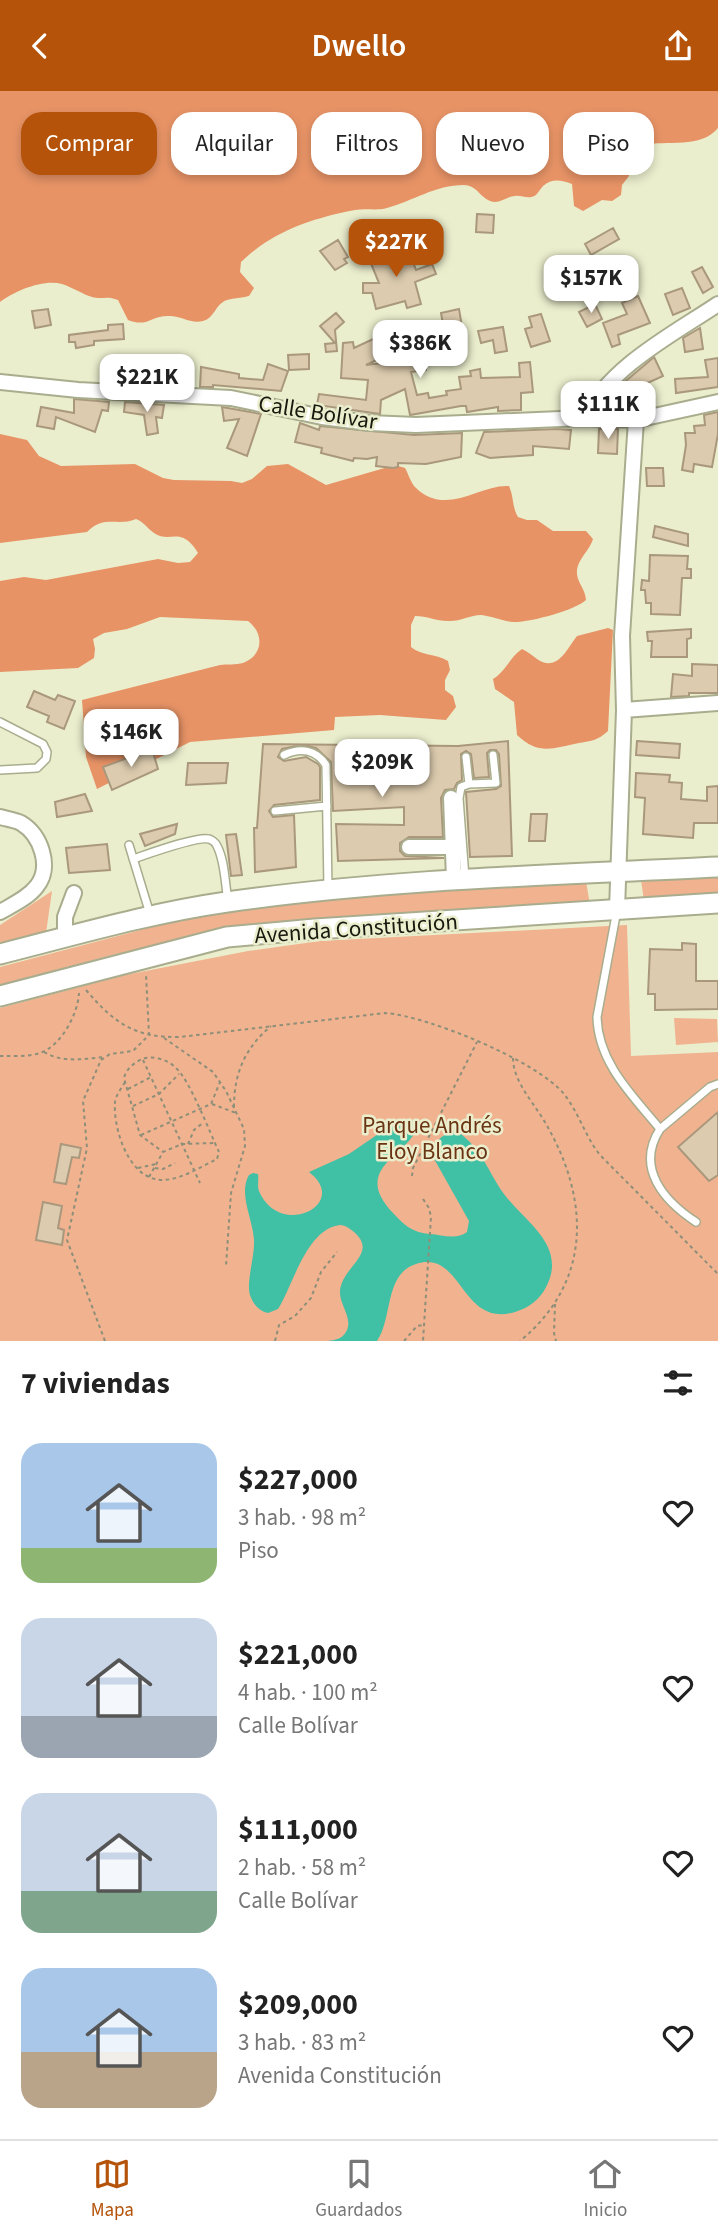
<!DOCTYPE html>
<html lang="es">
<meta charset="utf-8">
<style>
body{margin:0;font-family:"Source Sans 3",sans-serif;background:#f2f2f2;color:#222;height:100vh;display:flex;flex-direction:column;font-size:26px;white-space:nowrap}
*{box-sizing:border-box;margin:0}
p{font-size:23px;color:#767676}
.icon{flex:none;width:38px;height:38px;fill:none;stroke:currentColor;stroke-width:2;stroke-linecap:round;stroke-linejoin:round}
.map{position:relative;height:1250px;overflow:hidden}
.panel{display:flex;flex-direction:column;background:#fff;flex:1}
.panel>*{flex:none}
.banner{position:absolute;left:21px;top:21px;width:677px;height:63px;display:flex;gap:14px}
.price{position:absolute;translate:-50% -60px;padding:0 16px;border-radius:14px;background:#fff;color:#222;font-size:23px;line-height:46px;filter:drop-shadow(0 2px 4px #0008)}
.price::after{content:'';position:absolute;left:50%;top:42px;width:21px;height:16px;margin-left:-10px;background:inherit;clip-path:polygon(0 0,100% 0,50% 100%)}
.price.current{background:#b45309;color:#fff}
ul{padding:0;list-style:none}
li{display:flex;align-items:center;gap:21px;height:175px;padding:0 21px}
li span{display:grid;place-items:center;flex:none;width:196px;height:140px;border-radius:21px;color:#555}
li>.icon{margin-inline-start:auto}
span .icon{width:84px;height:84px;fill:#fffc;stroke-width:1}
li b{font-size:30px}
h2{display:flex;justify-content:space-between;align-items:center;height:84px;padding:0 21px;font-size:30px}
.chip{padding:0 24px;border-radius:21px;background:#fff;box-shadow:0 4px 10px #0003;font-size:24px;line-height:63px}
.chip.current{background:#b45309;color:#fff}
header{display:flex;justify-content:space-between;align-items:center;height:91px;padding:0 21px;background:#b45309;color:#fff;font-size:32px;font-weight:600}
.menu{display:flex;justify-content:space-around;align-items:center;height:98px;border-top:2px solid #e0e0e0;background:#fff;font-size:19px;color:#767676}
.menu a{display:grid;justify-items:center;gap:4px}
.menu .current{color:#b45309}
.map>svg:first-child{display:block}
</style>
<header><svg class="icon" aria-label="back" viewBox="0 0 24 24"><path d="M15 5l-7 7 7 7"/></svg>Dwello<svg class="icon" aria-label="share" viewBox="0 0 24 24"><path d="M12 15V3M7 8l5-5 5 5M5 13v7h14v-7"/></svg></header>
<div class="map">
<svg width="718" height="1250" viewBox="0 0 718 1250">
<rect width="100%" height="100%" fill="#ebeecd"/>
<path fill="#f1b290" d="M718,785V803L644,810L641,789Z
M586,790L590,814L286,831L116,863L0,894V876L167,832L294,811Z
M52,800L46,842L0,854V834Z
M627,834L631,965L718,961V1250H0V917L125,884L248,860L320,850Z
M674,927L717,928L718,951L676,954Z"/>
<path fill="#e79366" d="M0,0H718V37C701,58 667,49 643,54L633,67L629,76V85L622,94L621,104L612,110L602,109L583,120L574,115L572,93C561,89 552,87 543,95C542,96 537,103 536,104C529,109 522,104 515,105C509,105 502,111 495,111C481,110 478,94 464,94C435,94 413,110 387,117C377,120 366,117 355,119C313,127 273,140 241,171L240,181L254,197L249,205C242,207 234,207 227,209C215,213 215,227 203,230C191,233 181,225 170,225C151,224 148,237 128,229L118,209C106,204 103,209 92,206C82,203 72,196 62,193C43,188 15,200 0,211Z
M0,343L27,349L39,365L61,375L135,373L163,387L174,389L231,390L242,392L252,388L267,375L288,373L326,394L395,374L405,377C408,382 411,392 415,396C446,427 479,393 509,395C514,406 512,416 518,426L527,429H537L553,440H586L593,448C589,461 576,469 577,483C578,493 585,497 586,509C576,519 528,532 513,531C502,530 491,525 481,524C470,524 459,531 448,530C436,530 427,525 415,525L411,534V556C421,565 435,562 448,570L450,579L445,589V599L453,605L456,616L446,629L380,624L335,626L334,639L190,651L97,698L86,666L82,609L220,574C227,573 236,574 243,572C264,564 264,542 248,530L160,526L127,538L104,542L93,548L95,558L94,567L78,577L0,581V490L24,486L46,489L158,468L178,472L190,471L198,462C181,434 170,453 154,442C147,437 144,431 136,428C117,436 105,423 87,441L0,452Z
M608,537L613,539L608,640C598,649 592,650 579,652C553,657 539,665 517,644L514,611L495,598L493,588C506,580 510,566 522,558C528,561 532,564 537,568C557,582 567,558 577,545Z"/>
<path fill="#40c0a5" d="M411,1029L416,1031C421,1061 346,1073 393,1122C404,1134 413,1142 430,1143C442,1144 457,1149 467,1141L469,1130L433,1066C433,1051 442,1042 457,1040C484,1060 486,1078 504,1103C524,1130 565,1153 548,1192C543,1204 534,1213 523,1218C460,1245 465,1157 416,1173C384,1183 393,1227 377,1250H328C335,1249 342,1248 346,1241C354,1228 339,1214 340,1200C342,1175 379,1163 354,1141C350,1138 346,1134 340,1134C306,1138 293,1195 278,1218L268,1222C259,1220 253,1213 250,1204C246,1191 255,1165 254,1149C253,1128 238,1103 249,1084L253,1082L258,1083C259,1089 257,1094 259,1100C280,1149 351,1113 309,1081L349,1063L387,1037Z"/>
<path fill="#dccbae" stroke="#a9987c" stroke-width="2" d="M477,123L494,124L493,142L476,141Z
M613,137L619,148L591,164L585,153Z
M338,149L348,166L344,168L347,172L335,179L320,160Z
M384,158L388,167L408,158L416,179L432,173L436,183L415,191L421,213L407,217L405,210L376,218L372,202H363V192H379L368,165Z
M702,176L713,196L703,202L692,181Z
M682,197L690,217L673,224L665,203Z
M638,205L650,232L618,244L620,253L612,256L603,232L627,223L622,212Z
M595,213L602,228L587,236L579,221Z
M48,218L51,234L35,237L32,220Z
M459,218L462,236L444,239L441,222Z
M336,222L344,231L335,239L337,260L326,261L325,253L335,252L320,235Z
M541,223L550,250L531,256L525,238L532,236L529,226Z
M422,231L428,245L366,274L424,267L426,279L411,281L417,304L428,302L429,307L447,304L446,300L461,298L459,286L471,285L470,280L480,278L481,287L520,286L519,272L530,271L533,301L521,302V319L498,320V316L467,321L466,315H461L410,324L405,298L381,309L380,323L317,314L319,303L366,309L368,289L341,287L343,252L353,251L354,257L382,244L381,241L394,237L396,243Z
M123,233L124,248L94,250V254L76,257L75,251H69V244L108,239V234Z
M503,236L507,260L495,262L493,249L481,252L478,240Z
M700,237L703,258L685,261L683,247Z
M309,263V278L289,279L288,264Z
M654,266L663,285L643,294L648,307L622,313L620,295Z
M718,267V296L676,302L675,288L708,286L705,269Z
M268,273L288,280L281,300L213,294V296H200L201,276L239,283V287L263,289Z
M74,308L109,311L108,320L102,319L95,341L56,326L54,338L37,335L41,316L74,322Z
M125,311L164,314L162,327L156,326L158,342L147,344L144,324L124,321Z
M222,316L261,323L247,365L227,357L239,328L224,330Z
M718,321V343L712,376L694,373L693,381L682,379L686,354L685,342H695L694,335L705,334L704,324Z
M300,332L319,339L320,335L414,344L462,342L461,366L426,373L398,372V376L393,377L376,375L377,366L367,368L354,367L353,370L321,362L322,357L295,351Z
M557,338L571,339L569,358L533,355V364L490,367L476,362L484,341Z
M599,338H618L617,363L598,362Z
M646,377H663L664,395H647Z
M655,435L688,443V455L653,446Z
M650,464L688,465L687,478H691V487H682L680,524L651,523V512H646L645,499H641L642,489L649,490Z
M691,538V547L687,548V566H651L652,550H648L647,541Z
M692,573L718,574V602H689V605L671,606L673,583L692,585Z
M34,600L55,609L58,604L75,610L64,638L47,631L49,625L27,616Z
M508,650L512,765L470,766L466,701L496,698L501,695L499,663L496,659H490L487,662L489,686L474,687L471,663L466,660L461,663L462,689L457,692L454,698L445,699L441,707L443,746H409L400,752V760L405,765L444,767L338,770L336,733L404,734V716L333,720L331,671L316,657L302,654L282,658L278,666L284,670L306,666L318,673L320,676V709L274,714L269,720L273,726L294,724L296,776L255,781L254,737H257L263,653L458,655Z
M637,650L680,653L679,667L636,664Z
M152,658L158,678L112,699L103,676Z
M188,672H228L226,692L186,694Z
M636,682L670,684L669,691L682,692L681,708L707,710V696L718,695V732H694L693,747L643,743L645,707L635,706Z
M85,703L92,720L57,726L55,711Z
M531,723H547L545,750H529Z
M177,733L175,743L145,755L140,743Z
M236,743L242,784L231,785L226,744Z
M107,753L110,779L69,782L66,757Z
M682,852L696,853V890H718V918L655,919V903H648L650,858L682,859Z
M718,1021V1084L709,1090L678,1056Z
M61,1053L81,1057L79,1067L72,1066L66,1093L54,1091Z
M43,1111L62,1115L58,1137L64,1139L62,1154L36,1149Z"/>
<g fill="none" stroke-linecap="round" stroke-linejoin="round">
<g stroke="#a9ad8d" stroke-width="10">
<path id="lane" d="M0,631L43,653L47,661L46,668L37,677L0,679
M284,664C301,656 316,659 326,674L328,799
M466,666L469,693
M275,720L327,715
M129,754L150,823
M133,768C148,763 197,745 209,748C212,749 216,752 217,755C225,770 225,793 228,810
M465,787L459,707L461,696L469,693L496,692L493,664
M617,819L597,926C598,972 633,1005 660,1038L710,996L718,993
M660,1038C635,1077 664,1110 696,1131"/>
</g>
<g stroke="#a9ad8d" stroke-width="18">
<path id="street" d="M0,291L78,299L231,307L322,326L369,332L416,334L584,327L636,329
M584,327C611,275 670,245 718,213
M624,619L718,612
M451,707L454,788
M0,726C7,728 15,729 21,732C41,744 52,776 37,795C28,807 12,814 0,821
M409,756H452
M617,819L624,619L622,545L636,329L718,311
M65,847V826L74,802"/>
</g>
<g stroke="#a9ad8d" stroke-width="23">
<path id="secondary" d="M0,863C75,844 150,822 227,811C390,788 554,784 718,776
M0,905L227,846L315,838L718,812"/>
</g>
<path stroke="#8d8f78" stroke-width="2" stroke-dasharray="3.5 3.5" stroke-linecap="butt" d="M86,899C114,932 135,947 180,946L385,922C428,925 537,970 564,1003C579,1022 585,1045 600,1064L718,1183
M164,947L213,981L226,1000L244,1038L245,1055L231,1102L226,1175
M44,961C62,972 84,968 104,966
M0,965C13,965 28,966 40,962C61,955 78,923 79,902
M513,967C513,991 535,1013 546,1033C590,1109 592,1191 520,1250
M143,969L200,1092
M125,991C121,998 116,1004 115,1011C113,1036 127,1082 155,1088C175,1093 200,1076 217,1068L219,1061C210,1042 190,990 177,978C169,969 154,964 142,968C134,972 126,978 124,987L140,1044L163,1061
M128,998L151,986
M212,1013L236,1022
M133,1015L159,1003L179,983
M234,1016C234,982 245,957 271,935
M141,1044L211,1013L220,991
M188,1053L194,1039L204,1031
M138,1077L156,1073
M155,1077L163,1078L175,1072
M412,1085L413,1077L477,951
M149,1086L163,1061L182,1053L214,1052
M423,1108L429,1117L431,1126L423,1250
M555,1213L554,1242L556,1250
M105,1250L67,1149L87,1057L83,1010L101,969L110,963L133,960L149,944L146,883
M275,1250L279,1234L295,1225L311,1207L321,1181L337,1161
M404,1250L417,1235L423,1234"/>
<use href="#lane" stroke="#fff" stroke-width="7"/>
<use href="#street" stroke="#fff" stroke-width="14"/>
<use href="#secondary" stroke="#fff" stroke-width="19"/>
</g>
<g text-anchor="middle" stroke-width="5" stroke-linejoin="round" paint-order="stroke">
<g font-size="23" fill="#18190e" stroke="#ebeecd">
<text transform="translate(318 321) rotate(9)" y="8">Calle Bolívar</text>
<text transform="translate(356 837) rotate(-4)" y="8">Avenida Constitución</text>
</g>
<g font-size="23" fill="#693413" stroke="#ebeecd">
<text x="432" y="1042">Parque Andrés<tspan x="432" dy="26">Eloy Blanco</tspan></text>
</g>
</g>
</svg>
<b class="price current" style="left:396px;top:188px">$227K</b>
<b class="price" style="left:591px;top:224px">$157K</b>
<b class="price" style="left:420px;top:289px">$386K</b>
<b class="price" style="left:147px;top:323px">$221K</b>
<b class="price" style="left:608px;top:350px">$111K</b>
<b class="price" style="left:131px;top:678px">$146K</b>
<b class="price" style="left:382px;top:708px">$209K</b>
<div class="banner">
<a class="chip current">Comprar</a>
<a class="chip">Alquilar</a>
<a class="chip">Filtros</a>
<a class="chip">Nuevo</a>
<a class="chip">Piso</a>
</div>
</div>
<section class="panel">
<h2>7 viviendas<svg class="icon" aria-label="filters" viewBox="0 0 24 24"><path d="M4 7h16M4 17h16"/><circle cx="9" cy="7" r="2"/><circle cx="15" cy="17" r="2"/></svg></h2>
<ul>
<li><span style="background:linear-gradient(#a9c7e8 75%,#8fb573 0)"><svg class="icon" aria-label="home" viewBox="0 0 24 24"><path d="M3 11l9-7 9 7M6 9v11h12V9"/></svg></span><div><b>$227,000</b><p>3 hab. · 98 m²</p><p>Piso</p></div><svg class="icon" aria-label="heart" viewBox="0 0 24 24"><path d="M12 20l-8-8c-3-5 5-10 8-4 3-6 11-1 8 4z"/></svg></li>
<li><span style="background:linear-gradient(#c9d6e8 70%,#9aa5b1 0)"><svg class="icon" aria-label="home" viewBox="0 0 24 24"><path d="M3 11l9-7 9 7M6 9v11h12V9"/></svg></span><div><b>$221,000</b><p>4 hab. · 100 m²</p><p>Calle Bolívar</p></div><svg class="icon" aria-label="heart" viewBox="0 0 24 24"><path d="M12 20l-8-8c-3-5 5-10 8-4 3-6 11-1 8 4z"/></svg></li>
<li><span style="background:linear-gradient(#c9d6e8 70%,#7fa58c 0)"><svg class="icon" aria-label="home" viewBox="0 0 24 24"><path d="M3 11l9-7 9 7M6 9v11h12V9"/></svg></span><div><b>$111,000</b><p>2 hab. · 58 m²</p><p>Calle Bolívar</p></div><svg class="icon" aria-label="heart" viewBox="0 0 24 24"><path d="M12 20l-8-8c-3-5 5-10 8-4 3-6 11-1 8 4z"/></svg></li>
<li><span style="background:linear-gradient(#a9c7e8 60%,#b9a48a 0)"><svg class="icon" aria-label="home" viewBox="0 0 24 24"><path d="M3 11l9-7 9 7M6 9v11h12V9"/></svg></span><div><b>$209,000</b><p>3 hab. · 83 m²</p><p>Avenida Constitución</p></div><svg class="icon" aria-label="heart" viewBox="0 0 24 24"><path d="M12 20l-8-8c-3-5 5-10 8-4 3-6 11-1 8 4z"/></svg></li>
</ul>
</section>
<nav class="menu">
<a class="current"><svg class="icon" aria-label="map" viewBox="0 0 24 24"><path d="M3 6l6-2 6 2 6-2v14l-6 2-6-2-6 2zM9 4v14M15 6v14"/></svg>Mapa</a>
<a><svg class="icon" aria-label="saved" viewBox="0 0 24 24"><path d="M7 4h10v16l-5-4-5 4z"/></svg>Guardados</a>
<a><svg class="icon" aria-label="home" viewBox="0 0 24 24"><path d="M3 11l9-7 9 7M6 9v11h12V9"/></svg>Inicio</a>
</nav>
